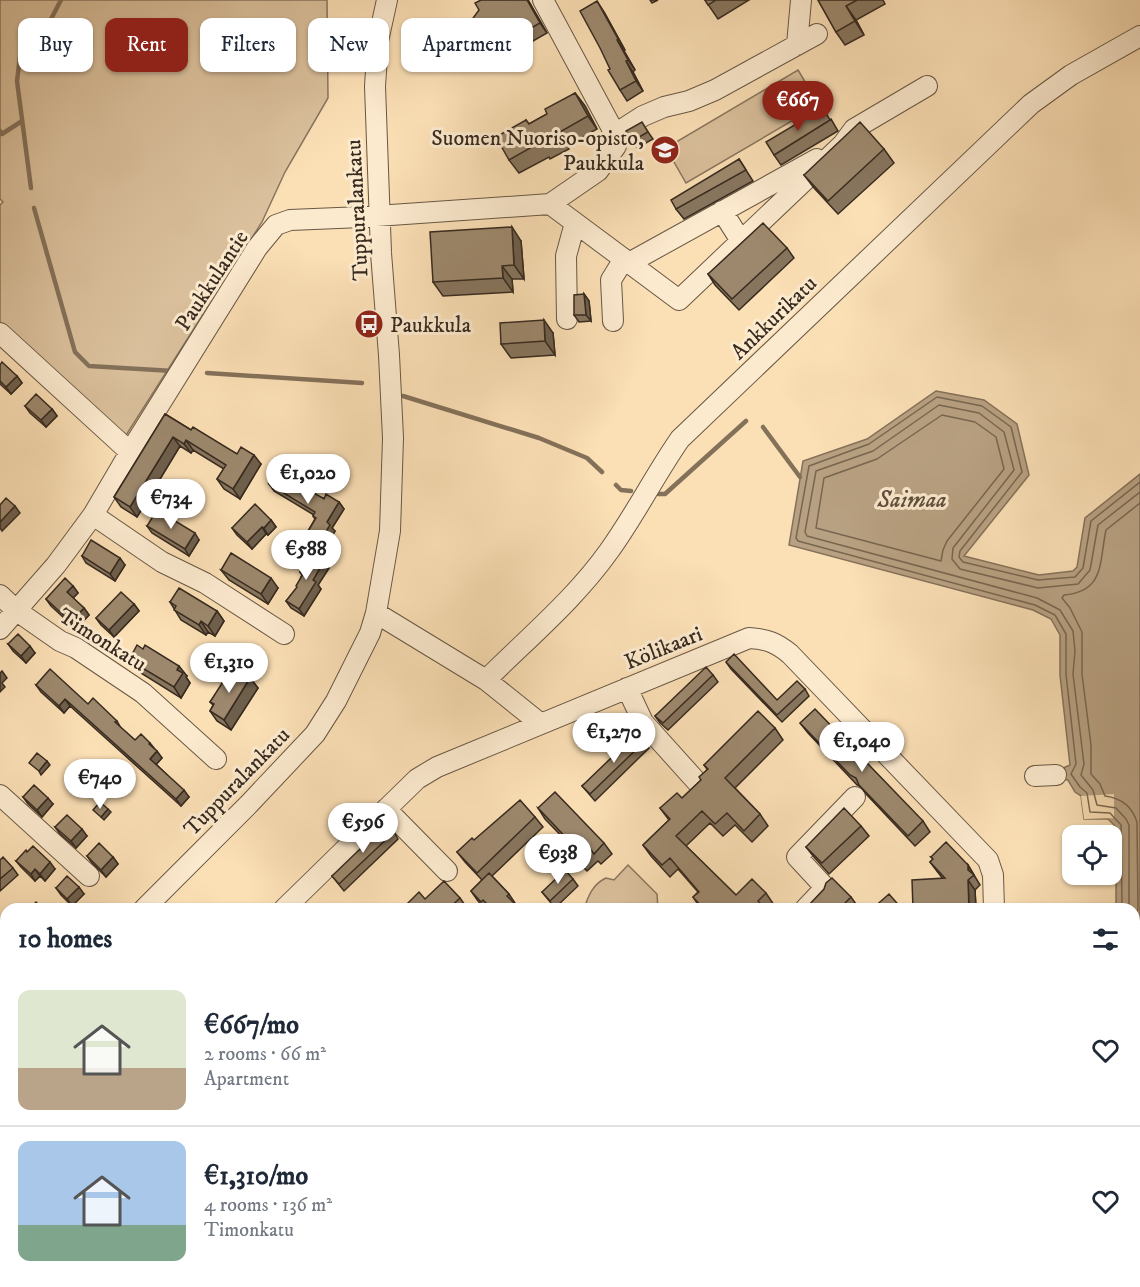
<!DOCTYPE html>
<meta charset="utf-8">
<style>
body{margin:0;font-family:"IM FELL DW Pica",serif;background:#f6f6f7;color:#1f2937;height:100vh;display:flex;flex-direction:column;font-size:22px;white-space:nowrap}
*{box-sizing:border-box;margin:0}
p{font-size:20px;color:#747a83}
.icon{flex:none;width:33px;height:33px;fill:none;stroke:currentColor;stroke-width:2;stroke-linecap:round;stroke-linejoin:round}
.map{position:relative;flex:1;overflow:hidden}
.details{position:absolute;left:0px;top:903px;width:1140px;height:384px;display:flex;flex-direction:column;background:#fff;border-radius:18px 18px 0 0;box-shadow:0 2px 4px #0004}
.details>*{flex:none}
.guide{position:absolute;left:18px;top:18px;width:600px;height:54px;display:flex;gap:12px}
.tools{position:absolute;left:1062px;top:825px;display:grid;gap:12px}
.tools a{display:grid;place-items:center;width:60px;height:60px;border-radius:12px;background:#fff;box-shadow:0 2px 4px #0004;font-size:30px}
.price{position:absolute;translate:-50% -51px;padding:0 14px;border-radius:21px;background:#fff;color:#222;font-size:20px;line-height:39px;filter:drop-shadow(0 2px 3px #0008)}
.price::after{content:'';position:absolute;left:50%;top:36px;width:18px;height:14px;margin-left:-9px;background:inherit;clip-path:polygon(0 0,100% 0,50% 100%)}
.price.current{background:#8f2418;color:#fff}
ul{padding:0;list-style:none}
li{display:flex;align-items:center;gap:18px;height:150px;padding:0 18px}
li+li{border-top:2px solid #e0e1e3}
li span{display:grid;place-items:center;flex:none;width:168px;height:120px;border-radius:12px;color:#555}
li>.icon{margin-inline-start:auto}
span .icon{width:72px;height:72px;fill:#fffc;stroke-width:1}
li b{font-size:26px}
h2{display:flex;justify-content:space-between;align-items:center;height:72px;padding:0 18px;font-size:26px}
.chip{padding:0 21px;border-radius:12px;background:#fff;box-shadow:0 2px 4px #0004;font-size:21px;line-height:54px}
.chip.current{background:#8f2418;color:#fff}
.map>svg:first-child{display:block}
</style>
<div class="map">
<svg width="1140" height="1287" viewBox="0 0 1140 1287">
<rect width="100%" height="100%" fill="#fbdfb5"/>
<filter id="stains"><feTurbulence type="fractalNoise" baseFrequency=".00333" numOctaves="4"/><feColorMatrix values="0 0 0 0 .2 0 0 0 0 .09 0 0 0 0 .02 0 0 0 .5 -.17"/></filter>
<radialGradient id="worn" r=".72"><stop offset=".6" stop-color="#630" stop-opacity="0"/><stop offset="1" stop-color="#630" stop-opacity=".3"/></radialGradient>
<path fill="#dac09c" stroke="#88755e" stroke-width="1.5" d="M0,0H327L328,98L285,172L262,222L123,440L0,324V205L3,202L0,199Z
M798,70L819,105L686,183L666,148Z
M628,865L657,894L658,909H584C588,896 593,884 606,878L614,880Z"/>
<path fill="#b8a182" stroke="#84715a" stroke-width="1.5" d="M936,391L984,400L1017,424L1029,475L964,556L1039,575L1073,571L1077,567L1085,518L1140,474V1287H1011L1021,1281H1134V909H1116V827L1108,819H1084L1081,796L1075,792L1068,780L1056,779V771L1070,765L1060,675V635L1051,619L1033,610L789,545L803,461L867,439Z"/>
<path fill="#fbdfb5" d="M1114,794V818L1084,819L1081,796Z"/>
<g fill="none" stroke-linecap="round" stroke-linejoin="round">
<path stroke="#786650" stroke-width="1.5" d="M942,415L975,422L996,437L1004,469L947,541L943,550L941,561L816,528L824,478L877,459Z
M1122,909L1121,825L1110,813L1090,812L1087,793L1080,787L1071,774L1076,764L1066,674V634L1055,615L1035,605L798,541L796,538L809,466L869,444L937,397L982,406L1011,427L1022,472L960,551L959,557L963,562L1038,580L1075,577L1083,568L1091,521L1140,482
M1129,909V825L1126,819L1116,808L1097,805L1093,790L1081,775L1084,764L1073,674L1075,651L1073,631L1060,610L1037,598L807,536L805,532L816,471L873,451L939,405L979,413L1004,432L1014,470L953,548L952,559L960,569L1038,588L1078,584L1090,570L1098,525L1140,492
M1134,921L1138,909L1137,822C1132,806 1120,798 1105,796L1100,784L1091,774V745L1082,674V632L1070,608L1062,598L1064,595C1105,591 1099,563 1106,530L1140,503"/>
<path stroke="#84715a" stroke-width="4.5" d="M0,131L2,134L22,121
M31,188L17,81L20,57L39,42L61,0
M34,208L75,352L89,366L173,371
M207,373L362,383
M403,396L539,438L587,458L602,472
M763,427L800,477
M616,485L621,490L631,491
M658,494H665L746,421"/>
<g stroke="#685744" stroke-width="22">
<path id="minor" d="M543,0L615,134L616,146L598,171L550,204
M797,45L801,0
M615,134L643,116L664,107L689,101L715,90L817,34
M722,211L741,241
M629,263L817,159
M567,319L566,256L575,223
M613,321L611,280L624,259
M0,333L130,452
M93,515L162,562L205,583L284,634
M0,595L17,611L60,641L76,648L143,693L216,759
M376,613L486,680L541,724
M0,629L56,565L93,515L130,452L257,248L276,225L290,220L362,217L550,204L679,300L843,144L854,129L927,86
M486,680C528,638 575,599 609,551C635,515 655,475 680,439L1031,104L1071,75L1140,36
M627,688L643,722L697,782
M1035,776L1056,775
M0,795L89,876
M386,809L447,871
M144,909L249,804L315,734L336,701L370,633L376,613L390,531L393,438L389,355L381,253L375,86L378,41L387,0
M284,909L417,779L437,767L749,638C767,639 777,643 790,654L988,860L993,875L994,909
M805,909L822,891V884L797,857L855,797
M0,984L6,991
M0,1102L6,1090
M0,1219L6,1221
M91,1281L97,1287"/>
</g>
<use href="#minor" stroke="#fceacf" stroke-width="20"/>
</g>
<path fill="#87755e" stroke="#372a1f" stroke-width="1.5" d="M528,0L547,33L507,56L493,34L483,48L472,39L465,29Z
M650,0H658L652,3Z
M705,0H749L718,19Z
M818,0H883L885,4L856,20L864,35L845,45L836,32Z
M604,12L625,50L624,51L635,70L633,72L643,91L627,101L620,90L610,69Z
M575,93L585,106L597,129L567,146L569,149L550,159L549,157L519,173L509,160L526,120L529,124L547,114Z
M831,119L838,131L781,165L774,155Z
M646,129L653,139L637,148L632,141Z
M884,149L894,163L838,214L814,188L804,175Z
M739,159L753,181L684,219L676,209Z
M521,241L524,279H512L513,292L443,296L433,282Z
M787,248L794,258L739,310L715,285L708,274Z
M584,294L589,301L591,321L579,322L574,315Z
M553,333L555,355L511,358L501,344Z
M0,365L17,376L22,383L11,394L0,384Z
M25,406L52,409L57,416L46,427L30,413Z
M165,414L191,430L237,454L261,464L240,499L224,489L217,479L224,469L193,450L191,453L180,446L137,517L121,507L114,497Z
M269,484L339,502L344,509L332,528L335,531L322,553L309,545L304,538L315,519L313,516L314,515L274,491Z
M271,520L276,527L268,535L266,534L252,549L237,535L232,528Z
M147,526L199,540L189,556L152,533Z
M82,556L125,565L115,581L86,563Z
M324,561L329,568L318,585L321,589L304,616L291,608L286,601L297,588L302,575L300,572Z
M221,570L278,588L268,604L229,580Z
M73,586L78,593L73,598L84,608L89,615L76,629L51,606L46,599Z
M170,602L217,611L224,621L215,636L208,632L206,635L181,620Z
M134,604L139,611L114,637L101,625L96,618Z
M8,644L35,653L26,663L13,651Z
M261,657L264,661L255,675L245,669L243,666Z
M129,660L187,676L186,677L190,683L181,698L136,670Z
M726,662L777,700L805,689L809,696L782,722L731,669Z
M713,675L718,682L668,730L660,723L655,716Z
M250,678L258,688L231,730L217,721L210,711L213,705L210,702L229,679Z
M36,685L88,704L117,721L121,728L135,740L150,743L162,758L156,764L189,797L181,806L70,706L64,713L41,692Z
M800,723L923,821L930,832L915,846L867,795L861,787L857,785L808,733Z
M775,728L783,740L735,788L760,814L768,826L752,842L735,825L723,836L710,823L686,846L736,895L766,893L774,905L770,909H701L693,897L698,892L678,869L670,877L651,856L643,845L669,820L660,808L682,798L701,780L707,769L704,765Z
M645,741L649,748L595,801L582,786Z
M23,797L53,804L42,817L28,804Z
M538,808L604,843L612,854L601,864L598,861L587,871L577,861L570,850L573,848L545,819Z
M535,817L543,827L492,876L509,894L519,909H486L478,901L471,891L482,880L465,862L457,852L474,840Z
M861,826L869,836L829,874L814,857L806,847Z
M55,827L87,836L76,848L60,834Z
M394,832L398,839L344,891L332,876Z
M87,856L113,857L118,864L106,877L92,863Z
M931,857L968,865L980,885L975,890L976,909H913L943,879L930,862L933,859Z
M0,860L13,868L18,875L0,891Z
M16,861L55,869L45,881L40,876L35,881L21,867Z
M573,879L578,886L555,908L542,892Z
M56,888L84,894L72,906L61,895Z
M851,897L858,907L856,909H802Z
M460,898L467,908L466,909H404L425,899Z
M229,1281H262L256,1287H234Z
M276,1281H286L281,1286Z
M398,1281H421L415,1287H403Z
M444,1281H480L486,1287H450Z
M506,1281H558L552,1287H500Z"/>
<path fill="#6e5f4c" stroke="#372a1f" stroke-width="1.5" d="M527,0H528L547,33L540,23Z
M597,1L604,12L625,50L618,39Z
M846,6L856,20L864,35L855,21Z
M487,23L494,33L483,48L476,38Z
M617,40L624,51L635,70L628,60Z
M626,61L633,72L643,91L636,81Z
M575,93L585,106L597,129L588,116Z
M512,227L521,241L524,279L514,265Z
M502,266L512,279L513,292L503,278Z
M584,294L589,301L591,321L586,315Z
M544,320L553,333L555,355L545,341Z
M17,376L22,383L11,394L6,387Z
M52,409L57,416L46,427L41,420Z
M173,437L180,446L137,517L130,507Z
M186,440L193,450L191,453L184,444Z
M254,455L261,464L240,499L233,489Z
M339,502L344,509L332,528L335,531L322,553L317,546L327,522Z
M15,506L20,513L2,531L0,528V522Z
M271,520L276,527L268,535L264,528Z
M262,527L266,534L252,549L247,542Z
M195,533L199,540L189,556L185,549Z
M120,558L125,565L115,581L110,574Z
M324,561L329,568L318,585L321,589L304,616L299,609L313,580Z
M271,578L278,588L268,604L261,594Z
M73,586L78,593L72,599L67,592Z
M134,604L139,611L114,637L109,630Z
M84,608L89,615L76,629L71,622Z
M217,611L224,621L215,636L208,626Z
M201,621L208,632L206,635L199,625Z
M30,646L35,653L26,663L21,656Z
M261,657L264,661L255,675L252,672Z
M179,666L187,676L186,677L190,683L181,698L174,687L177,670Z
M2,671L7,678L2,683L5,687L0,692V673Z
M250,678L258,688L231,730L224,720Z
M65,699L70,706L64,713L59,706Z
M157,751L162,758L155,766L150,759Z
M47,761L50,765L41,775L39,771Z
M184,790L189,797L181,806L176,799Z
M48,798L53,804L42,817L37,810Z
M108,809L111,812L104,820L101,817Z
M82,829L87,836L76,848L71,841Z
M113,857L118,864L106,877L101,870Z
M50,862L55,869L45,881L40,874Z
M968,865L974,875V876L968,870Z
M35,869L40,876L35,881L31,874Z
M968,880L975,890L976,909H969Z
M79,887L84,894L72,906L67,899Z"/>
<path fill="#9d886d" stroke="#372a1f" stroke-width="1.5" d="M481,0H527L540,23L500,46L487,23L476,38L465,29L479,10L475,3Z
M705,0H716L708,5Z
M818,0H857L846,6L855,21L836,32Z
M597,1L618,39L617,40L628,60L626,61L636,81L620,90L608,70L610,69L600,48L580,11Z
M575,93L588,116L558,133L559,135L541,145L539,143L509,160L496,137L526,120L529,124L547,114L545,109Z
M823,108L830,120L774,155L766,142Z
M642,122L648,132L632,141L626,131Z
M860,122L884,149L828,201L804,175Z
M739,159L746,170L676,209L671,200Z
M763,223L787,248L732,299L708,274Z
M512,227L514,265L502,266L503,278L433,282L430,232Z
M584,294L586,315H574V295Z
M544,320L545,341L501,344L500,323Z
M2,362L17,376L6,387L0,381V365Z
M36,394L52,409L41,420L25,406Z
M165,414L191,430L193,427L237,454L241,447L254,455L233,489L217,479L226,465L186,440L184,444L173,437L130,507L114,497Z
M277,471L324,499L326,494L339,502L327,522L330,525L317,546L304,538L316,518L313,516L315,512L269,484Z
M6,498L15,506L0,522V505Z
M255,504L271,520L264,528L262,527L247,542L232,528Z
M157,510L195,533L185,549L147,526Z
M91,540L120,558L110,574L82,556Z
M231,553L271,578L261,594L221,570Z
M311,553L324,561L313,580L316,582L299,609L286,601L297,587L296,586L303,574L300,572Z
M65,578L73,586L67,592L84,608L71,622L46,599Z
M179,588L217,611L208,626L201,621L199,625L174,610L176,606L170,602Z
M121,592L134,604L109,630L96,618Z
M18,634L30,646L21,656L8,644Z
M137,645L143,649L145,645L179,666L177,670L183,673L174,687L129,660Z
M252,651L261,657L252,672L243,666Z
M734,654L777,700L797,681L805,689L777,715L726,662Z
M706,667L713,675L663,723L655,716Z
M236,668L250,678L224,720L210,711L214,704L210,702L226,677L229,679Z
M50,669L88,704L93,698L117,721L115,722L135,740L141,734L150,743L149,744L157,751L150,759L184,790L176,799L65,699L59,706L36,685Z
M815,709L923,821L908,836L859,785L856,778L850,775L800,723Z
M758,711L775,728L725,778L760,814L744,831L727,813L715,824L702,811L676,836L736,895L752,879L766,893L758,901L765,909H725L720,904L714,909H704L693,897L699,892L670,858L662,865L643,845L670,819L660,808L677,793L682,798L701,780L699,777L708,769L704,765Z
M637,733L645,741L590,794L582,786Z
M37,753L47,761L39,771L29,763Z
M34,785L48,798L37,810L23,797Z
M555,792L604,843L594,854L591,850L580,861L570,850L574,846L538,808Z
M520,800L535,817L477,873L457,852L472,838L474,840Z
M100,802L108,809L101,817L93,810Z
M844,808L861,826L822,863L806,847Z
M67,815L82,829L71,841L55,827Z
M386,824L394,832L339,884L332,876Z
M946,842L968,865V870L974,875L968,880L969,909H913L912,880L945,878L930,862L933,859L931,857Z
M99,843L113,857L101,870L87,856Z
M33,846L50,862L40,874L35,869L31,874L16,861L26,850L27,852Z
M3,857L13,868L0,879V860Z
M565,870L573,879L550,901L542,892Z
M489,873L509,894L507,896L516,905L512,909H492L483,900L481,902L471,891Z
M67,876L79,887L67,899L56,888Z
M832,878L851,897L839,909H802L807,907L824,889L826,883Z
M444,881L460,898L448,909H404L403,908L419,892L425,899Z
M889,894L902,909H872Z
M36,902L42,909H29Z
M3,932L6,936V969L0,962V934H1Z
M231,1281H249L255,1287H237Z
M447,1281H480L486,1287H452Z
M506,1281H540L534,1287H500Z"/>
<defs>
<g id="school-disc" transform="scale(1.5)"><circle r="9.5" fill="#8f2418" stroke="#fceacf"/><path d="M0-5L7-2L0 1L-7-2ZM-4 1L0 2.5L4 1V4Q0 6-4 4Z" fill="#fff"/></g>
<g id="bus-disc" transform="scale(1.5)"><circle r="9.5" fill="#8f2418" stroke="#fceacf"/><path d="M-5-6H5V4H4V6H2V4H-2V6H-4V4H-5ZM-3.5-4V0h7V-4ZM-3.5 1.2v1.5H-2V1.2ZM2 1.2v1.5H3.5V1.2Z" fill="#fff"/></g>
</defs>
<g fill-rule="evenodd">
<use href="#school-disc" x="665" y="150"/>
<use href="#bus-disc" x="369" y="324"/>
</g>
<g text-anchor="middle" stroke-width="6" stroke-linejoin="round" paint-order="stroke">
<g font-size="22" fill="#372a1f" stroke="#fceacf" text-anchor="end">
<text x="644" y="145">Suomen Nuoriso-opisto,<tspan x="644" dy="25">Paukkula</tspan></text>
<text x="390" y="332" text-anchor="start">Paukkula</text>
</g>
<g font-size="22" fill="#372a1f" stroke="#fceacf">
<text transform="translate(356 210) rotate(-93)" y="8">Tuppuralankatu</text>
<text transform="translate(211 280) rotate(-57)" y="8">Paukkulantie</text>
<text transform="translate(773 317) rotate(-44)" y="8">Ankkurikatu</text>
<text transform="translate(103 639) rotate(32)" y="8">Timonkatu</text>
<text transform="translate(663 647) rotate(-22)" y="8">Kölikaari</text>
<text transform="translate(236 781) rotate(-46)" y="8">Tuppuralankatu</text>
</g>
<g font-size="24" font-style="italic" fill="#5e4e3d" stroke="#fceacf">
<text x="912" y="507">Saimaa</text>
</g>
</g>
<rect width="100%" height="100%" filter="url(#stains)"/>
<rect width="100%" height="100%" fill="url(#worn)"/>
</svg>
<div class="tools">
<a><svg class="icon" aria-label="locate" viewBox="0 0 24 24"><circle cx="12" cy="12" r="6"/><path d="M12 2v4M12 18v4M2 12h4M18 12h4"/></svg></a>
</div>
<b class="price current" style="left:798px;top:132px">€667</b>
<b class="price" style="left:308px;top:505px">€1,020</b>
<b class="price" style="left:171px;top:530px">€734</b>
<b class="price" style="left:306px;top:581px">€588</b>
<b class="price" style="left:229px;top:694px">€1,310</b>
<b class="price" style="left:614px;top:764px">€1,270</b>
<b class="price" style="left:862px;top:773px">€1,040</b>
<b class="price" style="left:100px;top:810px">€740</b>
<b class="price" style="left:363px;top:854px">€596</b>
<b class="price" style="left:558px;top:885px">€938</b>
<div class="guide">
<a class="chip">Buy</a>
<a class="chip current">Rent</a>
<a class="chip">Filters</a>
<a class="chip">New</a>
<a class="chip">Apartment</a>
</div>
<section class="details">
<h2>10 homes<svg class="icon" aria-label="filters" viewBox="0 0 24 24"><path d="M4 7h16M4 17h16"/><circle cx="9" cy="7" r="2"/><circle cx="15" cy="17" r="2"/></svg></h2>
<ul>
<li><span style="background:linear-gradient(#dfe7d0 65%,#b9a48a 0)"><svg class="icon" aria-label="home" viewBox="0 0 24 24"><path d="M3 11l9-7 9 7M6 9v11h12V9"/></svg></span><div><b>€667/mo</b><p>2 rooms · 66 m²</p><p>Apartment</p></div><svg class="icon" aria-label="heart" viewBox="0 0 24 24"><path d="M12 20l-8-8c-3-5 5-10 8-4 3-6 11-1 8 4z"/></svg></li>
<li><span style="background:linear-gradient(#a9c7e8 70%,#7fa58c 0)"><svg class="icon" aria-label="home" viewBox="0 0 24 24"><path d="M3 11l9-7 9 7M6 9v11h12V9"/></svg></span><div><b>€1,310/mo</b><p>4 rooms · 136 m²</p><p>Timonkatu</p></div><svg class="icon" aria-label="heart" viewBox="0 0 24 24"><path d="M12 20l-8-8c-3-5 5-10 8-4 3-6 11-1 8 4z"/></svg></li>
</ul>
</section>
</div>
